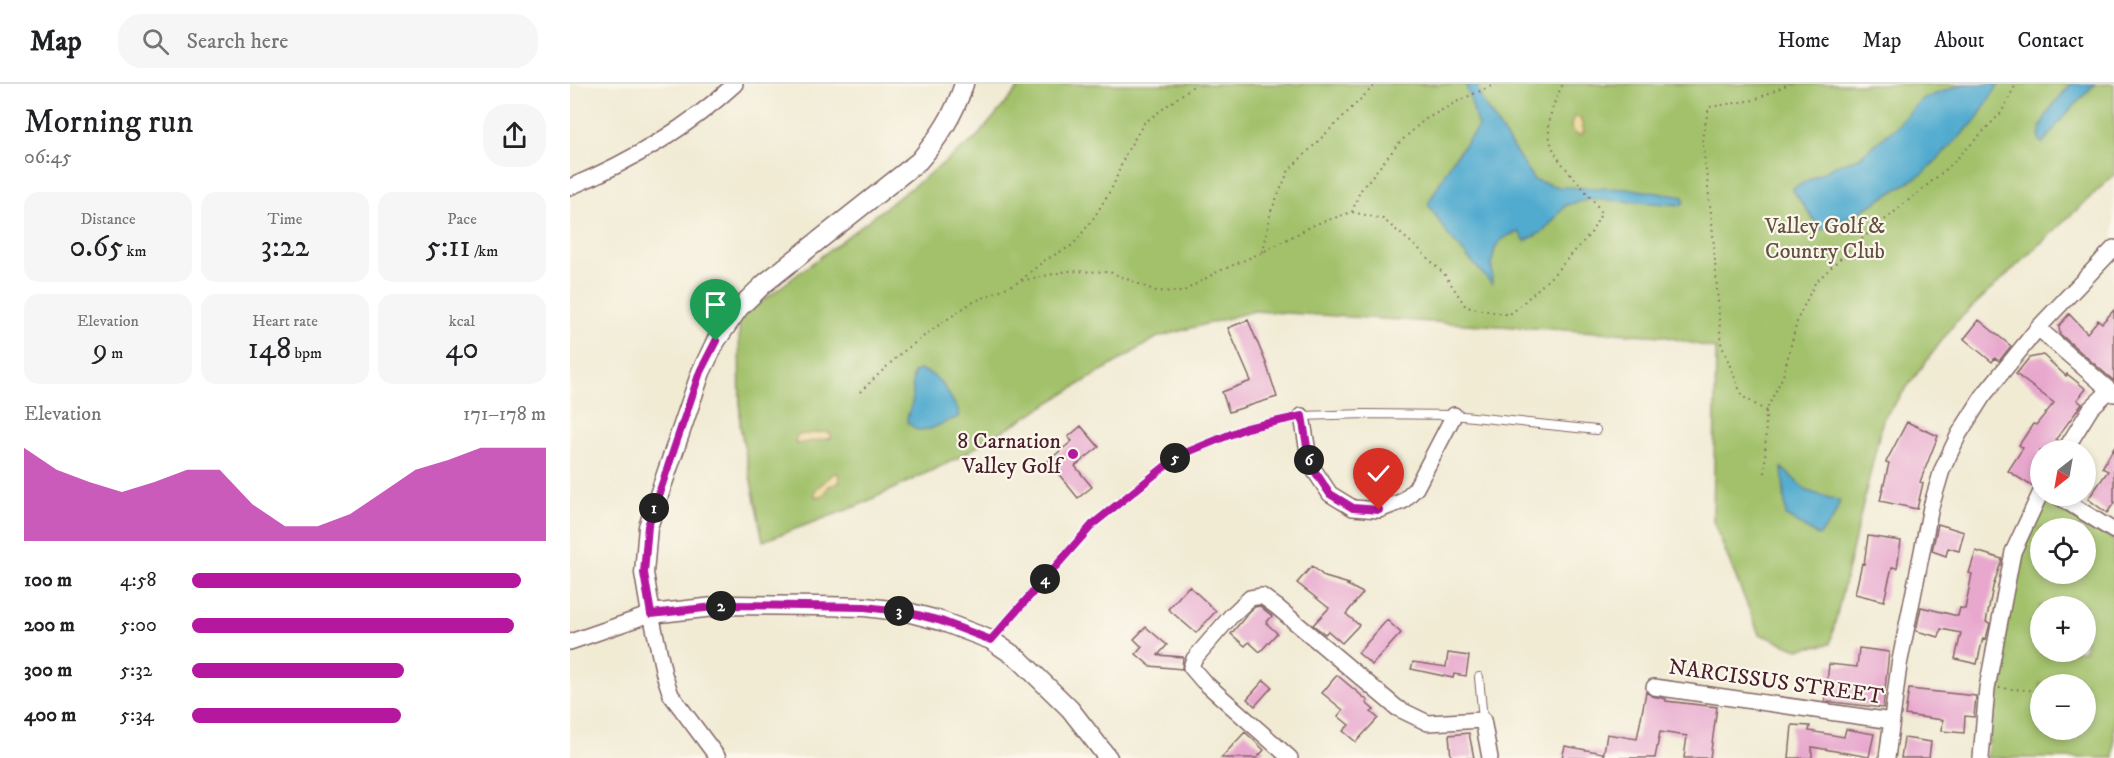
<!DOCTYPE html>
<meta charset="utf-8">
<style>
body{margin:0;font-family:"IM FELL DW Pica",serif;background:#f6f6f6;color:#202124;height:100vh;display:flex;flex-direction:column;font-size:22px;white-space:nowrap}
*{box-sizing:border-box;margin:0}
p{font-size:20px;color:#757577}
.icon{flex:none;width:33px;height:33px;fill:none;stroke:currentColor;stroke-width:2;stroke-linecap:round;stroke-linejoin:round}
.map{position:relative;flex:1;overflow:hidden}
.sheet{display:flex;flex-direction:column;background:#fff;width:570px}
.sheet>*{flex:none}
.needle{width:39px;rotate:211deg}
.tools{position:absolute;left:1460px;top:356px;display:grid;gap:12px}
.tools a{display:grid;place-items:center;width:66px;height:66px;border-radius:50%;background:#fff;box-shadow:0 3px 9px #0003;font-size:30px}
.pin{position:absolute;display:grid;place-items:center;width:51px;height:51px;color:#fff;margin:-62px -26px;border-radius:50% 50% 50% 0;rotate:-45deg;box-shadow:0 0 6px #0007}
.pin .icon{rotate:45deg}
.km{position:absolute;width:30px;height:30px;margin:-15px;border-radius:50%;background:#222;color:#fff;font-size:16px;line-height:30px;text-align:center}
.round{display:grid;place-items:center;flex:none;width:63px;height:63px;border-radius:24px;background:#f6f6f6}
.head{display:flex;align-items:center;justify-content:space-between;height:102px;padding:0 24px}
h1{font-size:33px;font-weight:600;line-height:45px}
.metrics{display:grid;grid-template-columns:repeat(3,1fr);gap:9px;height:102px;padding:6px 24px}
.metrics div{display:grid;align-content:center;border-radius:15px;background:#f6f6f6;text-align:center}
.metrics b{font-size:30px;font-weight:600}
.metrics small{font-size:16px;font-weight:400}
.metrics p{font-size:16px}
.chart{height:168px;padding:12px 24px}
.chart p{display:flex;justify-content:space-between}
.chart svg{width:100%;height:108px;margin-top:6px;fill:#b5179e;opacity:.7}
ul{padding:0 24px;list-style:none;font-size:20px}
li{display:grid;grid-template-columns:96px 72px 1fr;align-items:center;height:45px}
li i{height:15px;border-radius:8px;background:#b5179e}
header{display:flex;align-items:center;gap:36px;box-sizing:border-box;height:84px;padding:0 30px;background:#fff;border-bottom:2px solid #e0e0e0}
header strong{font-size:28px}
nav{display:flex;gap:33px;margin-inline-start:auto;font-size:21px}
.search{width:420px;height:54px;background:#f6f6f6;display:flex;align-items:center;gap:15px;box-sizing:border-box;padding:0 21px;border-radius:24px;color:#757577;font-size:22px}
main{display:flex;flex:1;min-height:0}
.map>svg:first-child{display:block}
.green{fill:#a2c16a;stroke:#76704a;stroke-width:1.5;fill-rule:evenodd}
.sand{fill:#eeda9e;stroke:#9c7c64;stroke-width:1.5}
.water{fill:#51abcf;stroke:#4e657d;stroke-width:1.5}
.building{fill:#e8a8ce}
.lines{fill:none;stroke-linecap:round;stroke-linejoin:round}
.service-casing{stroke:#846666;stroke-width:10}
.minor-casing{stroke:#846666;stroke-width:18}
.tertiary-casing{stroke:#846666;stroke-width:21}
.path{stroke:#846666;stroke-width:2;stroke-dasharray:1.5 4.5;stroke-linecap:butt}
.service{stroke:#fff;stroke-width:8}
.minor{stroke:#fff;stroke-width:15}
.tertiary{stroke:#fff;stroke-width:18}
.route-casing{stroke:#fff;stroke-width:12}
.route{stroke:#b5179e;stroke-width:8}
.poi-dot{fill:#b5179e;stroke:#fbf7ec;stroke-width:2}
.labels{text-anchor:middle;dominant-baseline:central;stroke-width:4.5;stroke-linejoin:round;paint-order:stroke}
.park-label{font-size:22px;fill:#64503e;stroke:#fbf7ec}
.poi-label{font-size:22px;fill:#4a1f2b;stroke:#fbf7ec;text-anchor:end}
.street-label{font-size:22px;fill:#4a1f2b;stroke:#fbf7ec}
</style>
<header>
<strong>Map</strong>
<div class="search"><svg class="icon" aria-label="search" viewBox="0 0 24 24"><circle cx="10" cy="10" r="6"/><path d="M15 15l6 6"/></svg>Search here</div>
<nav><a>Home</a><a>Map</a><a>About</a><a>Contact</a></nav>
</header>
<main>
<section class="sheet">
<div class="head"><div><h1>Morning run</h1><p>06:45</p></div><a class="round"><svg class="icon" aria-label="share" viewBox="0 0 24 24"><path d="M12 15V3M7 8l5-5 5 5M5 13v7h14v-7"/></svg></a></div>
<div class="metrics">
<div><p>Distance</p><b>0.65<small> km</small></b></div>
<div><p>Time</p><b>3:22</b></div>
<div><p>Pace</p><b>5:11<small> /km</small></b></div>
</div>
<div class="metrics">
<div><p>Elevation</p><b>9<small> m</small></b></div>
<div><p>Heart rate</p><b>148<small> bpm</small></b></div>
<div><p>kcal</p><b>40</b></div>
</div>
<div class="chart"><p><span>Elevation</span>171–178 m</p>
<svg viewBox="0 0 160 44" preserveAspectRatio="none"><path d="M0 44V6L10 15L20 20L30 24L40 20L50 15L60 15L70 29L80 38L90 38L100 33L110 24L120 15L130 11L140 6L150 6L160 6V44z"/></svg>
</div>
<ul>
<li><b>100 m</b>4:58<i style="width:93%"></i></li>
<li><b>200 m</b>5:00<i style="width:91%"></i></li>
<li><b>300 m</b>5:32<i style="width:60%"></i></li>
<li><b>400 m</b>5:34<i style="width:59%"></i></li>
</ul>
</section>
<div class="map">
<svg width="1544" height="674" viewBox="0 0 1544 674">
<rect width="100%" height="100%" fill="#fbf7ec"/>
<filter id="ink" filterUnits="userSpaceOnUse"><feTurbulence type="fractalNoise" baseFrequency=".0167" numOctaves="2"/><feDisplacementMap in="SourceGraphic" scale="12" xChannelSelector="R" yChannelSelector="G"/><feConvolveMatrix kernelMatrix="1 2 1 2 8 2 1 2 1" color-interpolation-filters="sRGB"/></filter>
<filter id="wash" filterUnits="userSpaceOnUse"><feTurbulence type="fractalNoise" baseFrequency=".008" numOctaves="4" result="noise"/><feDisplacementMap in="SourceGraphic" scale="24" xChannelSelector="R" yChannelSelector="G"/><feGaussianBlur stdDeviation="1.35" result="paint"/><feColorMatrix in="noise" values="0 0 0 0 0 0 0 0 0 0 0 0 0 0 0 0 0 1.4 0 .05"/><feComposite in="paint" operator="in"/></filter>
<g filter="url(#wash)">
<rect width="100%" height="100%" fill="#f1ebd4"/>
<path class="green" d="M 452,0 L 1544,0 L 1544,91 L 1385,239 L 1313,335 L 1260,560 L 1228,565 L 1189,550 L 1143,437 L 1146,265 L 1093,252 L 684,227 L 588,253 L 388,374 L 287,422 L 193,457 L 170,342 L 169,235 L 405,55 Z
M 1475,414 L 1544,456 L 1544,674 L 1417,674 L 1423,609 L 1451,470 ZM 1470,444 L 1515,444 L 1515,489 L 1470,489 ZM 1470,522 L 1515,522 L 1515,567 L 1470,567 ZM 1470,600 L 1515,600 L 1515,645 L 1470,645 Z"/>
<path class="sand" d="M 1004,33 L 1008,33 L 1011,36 L 1014,48 L 1011,51 C 1000,49 999,42 1004,33 Z
M 253,348 L 260,349 L 262,354 L 227,360 L 225,357 L 228,351 Z
M 264,389 L 268,389 L 270,397 L 267,400 L 259,402 L 254,411 L 245,413 L 245,406 Z"/>
<path class="water" d="M 896,0 L 906,0 L 912,17 L 964,96 L 989,103 L 1062,105 L 1107,112 L 1113,113 L 1114,117 L 1112,121 L 1021,115 L 996,121 L 974,147 L 955,157 L 949,148 C 919,155 922,174 922,200 L 878,151 L 858,120 L 882,77 L 908,43 Z
M 1394,0 L 1429,0 L 1406,36 L 1354,89 L 1288,129 L 1251,146 L 1222,105 L 1269,80 L 1287,75 L 1324,45 L 1352,15 Z
M 1501,0 L 1525,0 L 1495,31 L 1475,56 L 1473,59 L 1470,58 C 1465,38 1489,14 1501,0 Z
M 350,286 C 372,291 378,310 389,328 L 388,333 L 360,345 L 347,346 L 337,338 C 337,330 340,326 342,319 C 345,308 340,299 344,288 Z
M 1212,384 L 1237,407 L 1270,417 L 1263,435 L 1249,452 L 1216,432 Z"/>
<g id="blocks">
<path class="building" d="M 1544,226 L 1544,297 L 1490,250 L 1489,242 L 1499,230 L 1517,249 L 1528,236 L 1532,239 Z
M 678,236 L 696,279 L 707,313 L 659,328 L 652,308 L 681,297 L 658,244 Z
M 1409,236 L 1441,262 L 1429,277 L 1425,274 L 1422,278 L 1394,255 Z
M 1473,271 L 1496,292 L 1497,290 L 1516,305 L 1507,316 L 1512,320 L 1486,355 L 1489,357 L 1482,366 L 1470,366 L 1470,394 L 1463,403 L 1438,387 L 1453,364 L 1449,361 L 1463,340 L 1466,341 L 1484,319 L 1446,290 L 1459,274 Z
M 1337,338 L 1368,352 L 1350,398 L 1353,399 L 1347,425 L 1310,417 L 1319,379 L 1316,378 Z
M 511,342 L 529,363 L 505,382 L 522,403 L 508,414 L 478,377 L 502,357 L 498,353 Z
M 1544,364 L 1544,419 L 1537,429 L 1518,415 L 1538,387 L 1532,384 Z
M 1368,440 L 1394,448 L 1389,467 L 1378,464 L 1376,472 L 1362,467 Z
M 1298,452 L 1331,457 L 1327,484 L 1322,483 L 1314,517 L 1285,510 L 1292,479 L 1294,480 Z
M 1406,467 L 1432,475 L 1423,503 L 1416,538 L 1420,539 L 1416,555 L 1413,554 L 1407,580 L 1385,575 L 1391,549 L 1371,545 L 1369,553 L 1346,547 L 1351,523 L 1388,532 L 1390,524 L 1395,525 L 1402,490 L 1399,489 Z
M 742,482 L 755,493 L 779,500 L 777,501 L 793,509 L 776,530 L 789,541 L 772,559 L 758,547 L 755,550 L 743,541 L 759,524 L 727,499 Z
M 619,502 L 646,527 L 626,549 L 598,525 Z
M 690,522 L 702,532 L 696,539 L 707,549 L 690,568 L 679,558 L 675,562 L 661,550 L 680,527 L 685,523 Z
M 817,536 L 831,549 L 802,581 L 788,569 Z
M 576,543 L 597,561 L 588,571 L 613,573 L 612,585 L 580,582 L 566,570 L 572,563 L 564,555 Z
M 1289,564 L 1319,568 L 1313,624 L 1255,617 L 1259,580 L 1287,583 Z
M 878,569 L 899,572 L 896,592 L 884,590 L 883,594 L 841,585 L 843,578 L 876,583 Z
M 767,591 L 798,617 L 796,619 L 804,626 L 801,628 L 808,634 L 786,658 L 773,647 L 779,641 L 768,632 L 773,626 L 752,609 Z
M 694,596 L 702,603 L 685,622 L 677,615 Z
M 1339,605 L 1406,612 L 1404,633 L 1395,632 L 1394,649 L 1372,647 L 1373,636 L 1335,631 Z
M 1076,608 L 1082,612 L 1096,615 L 1096,617 L 1147,623 L 1140,674 L 1114,674 L 1117,652 L 1090,648 L 1085,674 L 1033,674 L 1037,650 L 1067,655 Z
M 1222,641 L 1240,642 L 1239,647 L 1274,653 L 1276,645 L 1304,650 L 1299,673 L 1242,663 L 1242,674 L 1219,674 Z
M 675,648 L 694,666 L 687,674 L 651,674 Z
M 899,649 L 904,674 L 881,674 L 879,651 Z
M 1334,654 L 1361,658 L 1359,674 L 1331,674 Z
M 995,662 L 1033,669 L 1033,674 L 992,674 Z"/>
</g>
</g>
<g filter="url(#ink)">
<use href="#blocks" fill-opacity="0" stroke="#846666" stroke-width="1.5"/>
<g class="lines">
<g class="service-casing">
<path id="service" d="M 421,556 L 523,440 L 608,372 L 676,344 L 732,332 L 795,330 L 884,331 L 1026,346
M 909,593 L 913,636"/>
</g>
<g class="minor-casing">
<path id="minor" d="M 0,103 C 60,78 117,44 165,0
M 1468,244 L 1544,310
M 732,332 L 740,380 L 760,410 L 783,424 L 809,426 L 833,417 L 846,404 L 884,331
M 1495,366 L 1521,324 L 1539,307
M 1486,411 L 1544,447
M 0,558 L 81,530 L 94,590 L 101,611 L 148,674
M 1084,603 L 1322,637
M 720,674 L 633,597 L 621,583 L 624,575 L 661,532 L 680,514 L 692,512 L 707,523 L 827,624 L 858,639 L 913,636 L 920,674
M 1317,674 L 1329,581 L 1361,423 L 1372,386 L 1389,350 L 1413,312 L 1468,244 L 1544,164
M 1411,674 L 1417,604 L 1443,468 L 1470,410"/>
</g>
<g class="tertiary-casing">
<path id="tertiary" d="M 394,0 C 384,31 370,52 349,77 L 195,199 L 169,224 L 146,257 L 131,288 L 78,443 L 74,489 L 81,530 L 162,521 L 248,522 L 295,523 L 337,528 L 371,537 L 421,556 L 449,575 L 500,625 L 538,674"/>
</g>
<path class="path" d="M 782,128 L 790,107 L 829,59 L 854,36 L 890,16 L 926,0
M 693,168 L 701,127 L 719,86 L 806,0
M 451,196 L 475,176 L 503,161 L 525,132 L 543,102 L 556,69 L 574,39 L 626,0
M 290,308 L 330,270 L 369,241 L 401,219 L 451,197 L 497,187 L 540,188 L 586,207 L 612,208 L 645,189 L 693,168 L 746,140 L 782,128 L 813,135 L 850,166 L 875,191 L 896,223 L 934,230 L 942,229 L 983,191 L 1021,149 L 1031,130 C 1028,121 1021,114 1015,107 C 1008,97 998,88 991,78 C 971,52 979,27 993,0
M 1196,327 L 1172,312 L 1151,259 L 1142,137 L 1132,54 L 1139,23 L 1184,16 L 1219,0
M 1195,389 L 1196,327 L 1213,292 L 1228,234 L 1245,199 L 1283,162 L 1379,83 L 1431,29 L 1446,0
M 1429,604 L 1470,607"/>
<use href="#service" class="service"/>
<use href="#minor" class="minor"/>
<use href="#tertiary" class="tertiary"/>
</g>
</g>
<g class="lines" filter="url(#ink)">
<g class="route-casing">
<path id="route" d="M 146,257 L 130,288 L 78,442 L 74,489 L 81,530 L 162,521 L 295,523 L 337,528 L 371,537 L 421,556 L 523,440 L 608,372 L 676,344 L 732,332 L 740,380 L 760,410 L 783,424 L 809,426"/>
</g>
<use href="#route" class="route"/>
</g>
<circle class="poi-dot" cx="503" cy="370" r="6"/>
<g class="labels">
<g class="park-label">
<text x="1255" y="142">Valley Golf &amp;<tspan x="1255" dy="25">Country Club</tspan></text>
</g>
<g class="poi-label">
<text x="491" y="357">8 Carnation<tspan x="491" dy="25">Valley Golf</tspan></text>
</g>
<g class="street-label">
<text transform="translate(1206 598) rotate(8)">NARCISSUS STREET</text>
</g>
</g>
</svg>
<div class="tools">
<a><svg class="needle" viewBox="-14 -14 28 28"><path d="M0-13l5 13h-10z" fill="#e53935"/><path d="M0 13l5-13h-10z" fill="#757577"/></svg></a>
<a><svg class="icon" aria-label="locate" viewBox="0 0 24 24"><circle cx="12" cy="12" r="6"/><path d="M12 2v4M12 18v4M2 12h4M18 12h4"/></svg></a>
<a>+</a>
<a>−</a>
</div>
<div class="pin" style="left:146px;top:257px;background:#1e9e55"><svg class="icon" aria-label="arrive" viewBox="0 0 24 24"><path d="M6 21V4h12l-3 4 3 4H6"/></svg></div>
<div class="pin" style="left:809px;top:426px;background:#d93025"><svg class="icon" aria-label="check" viewBox="0 0 24 24"><path d="M5 12l5 5 9-10"/></svg></div>
<b class="km" style="left:84px;top:424px">1</b>
<b class="km" style="left:151px;top:522px">2</b>
<b class="km" style="left:329px;top:527px">3</b>
<b class="km" style="left:475px;top:495px">4</b>
<b class="km" style="left:605px;top:374px">5</b>
<b class="km" style="left:739px;top:376px">6</b>
</div>
</main>
